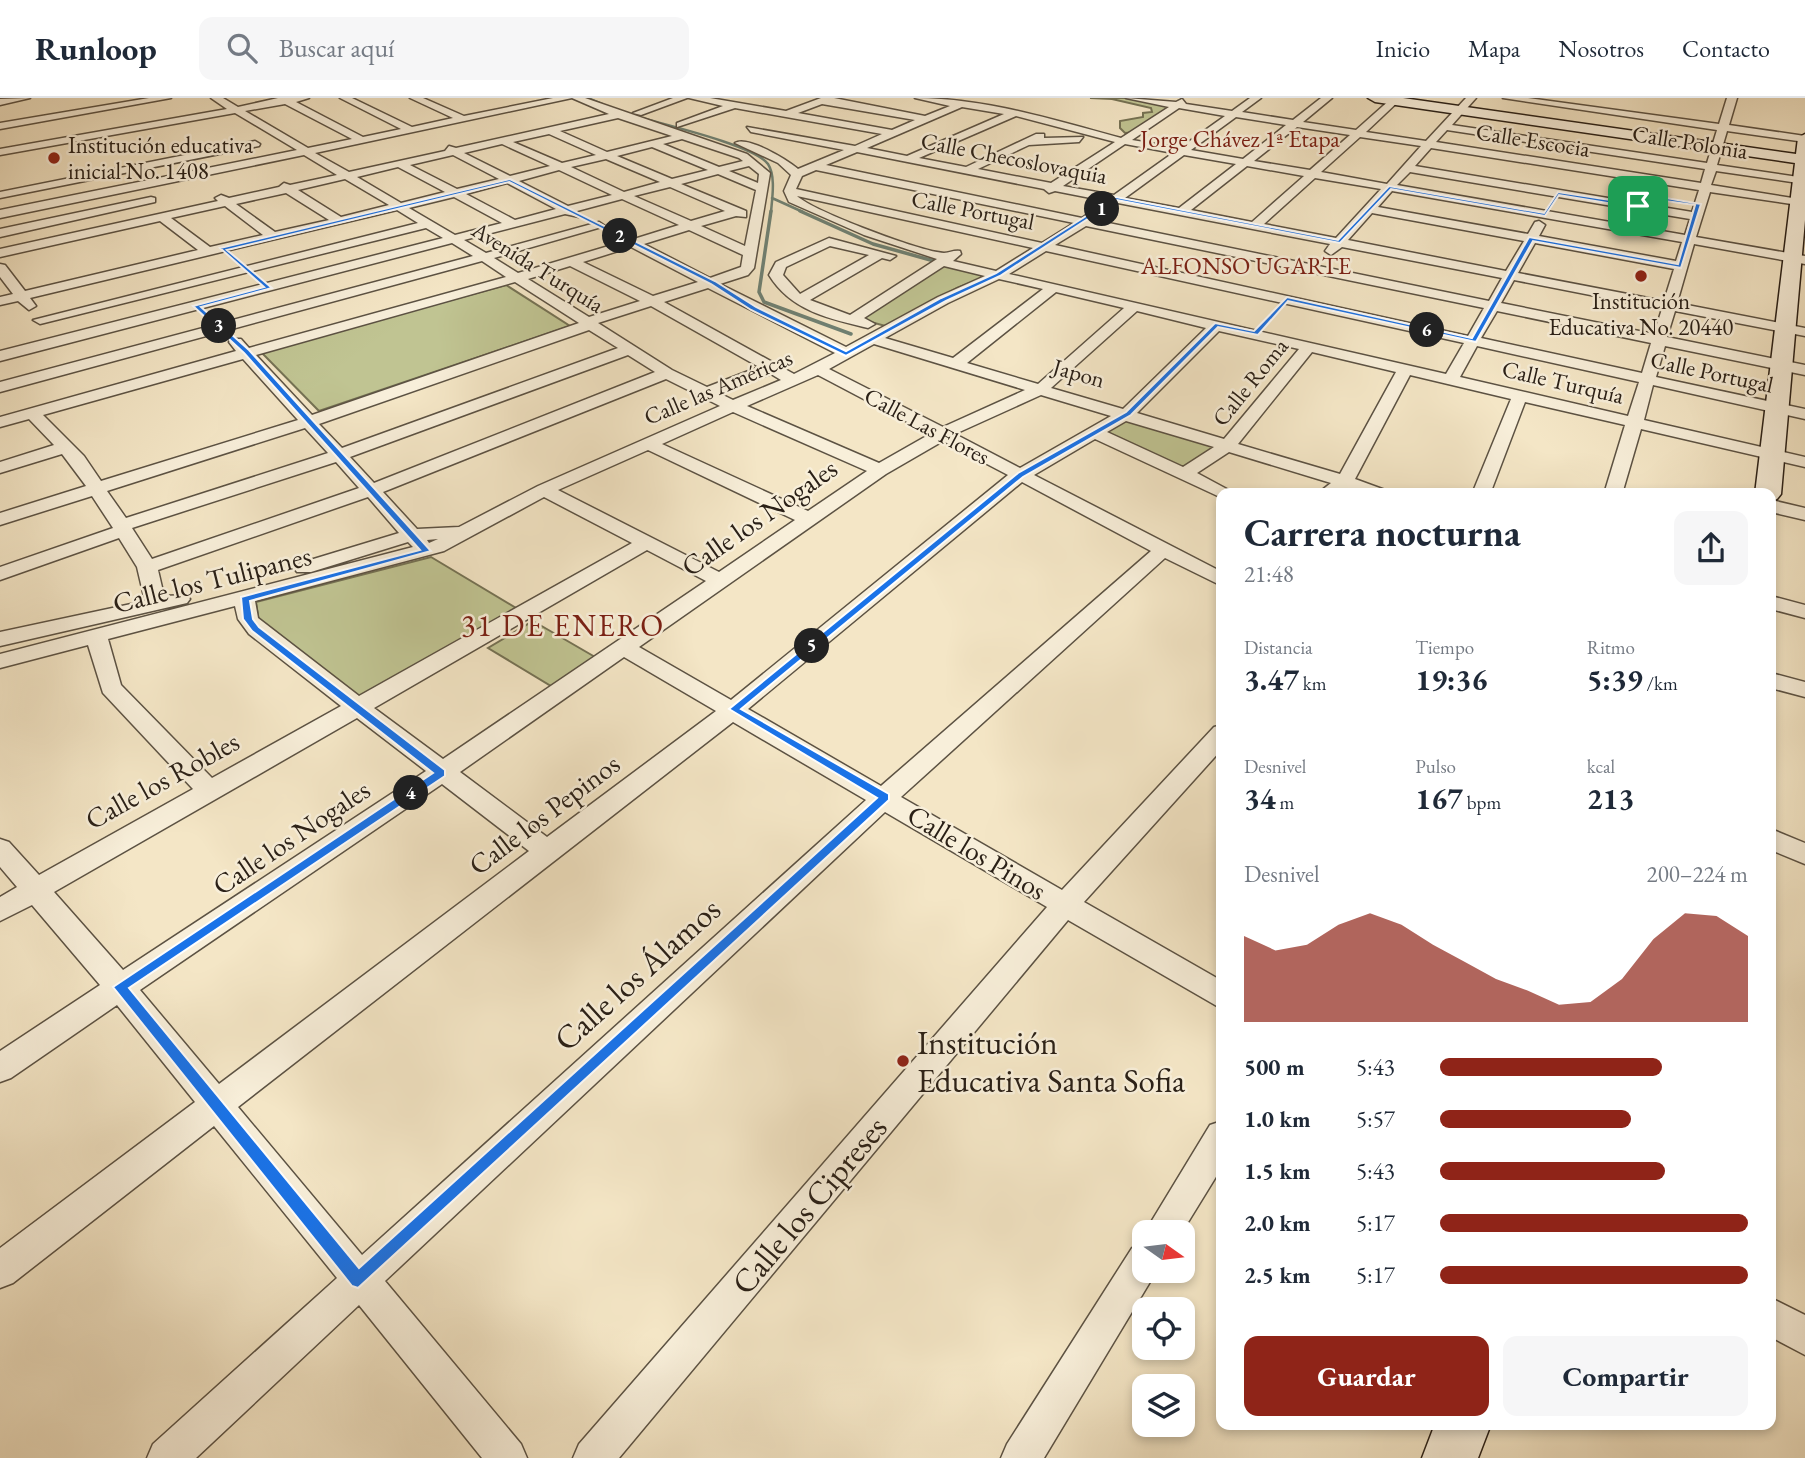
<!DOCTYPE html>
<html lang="es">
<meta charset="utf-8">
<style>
body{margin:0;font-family:"EB Garamond",serif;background:#f6f6f7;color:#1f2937;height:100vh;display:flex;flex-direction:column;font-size:26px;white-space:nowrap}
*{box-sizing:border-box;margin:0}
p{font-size:23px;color:#747a83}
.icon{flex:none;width:38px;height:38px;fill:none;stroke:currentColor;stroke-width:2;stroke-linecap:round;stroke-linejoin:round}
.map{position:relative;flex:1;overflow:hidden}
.side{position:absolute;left:1216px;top:390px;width:560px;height:942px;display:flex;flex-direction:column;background:#fff;border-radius:14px;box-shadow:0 4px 10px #0003}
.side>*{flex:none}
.needle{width:46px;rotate:104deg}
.controls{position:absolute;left:1132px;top:1122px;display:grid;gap:14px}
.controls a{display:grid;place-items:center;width:63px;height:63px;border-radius:14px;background:#fff;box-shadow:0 4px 10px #0003;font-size:35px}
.pin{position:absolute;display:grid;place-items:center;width:60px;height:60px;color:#fff;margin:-30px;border-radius:14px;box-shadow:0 4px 10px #0006}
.km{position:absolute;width:35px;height:35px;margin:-18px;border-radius:50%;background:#222;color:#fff;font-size:19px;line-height:35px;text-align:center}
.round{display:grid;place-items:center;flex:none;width:74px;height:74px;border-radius:14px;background:#f6f6f7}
.headline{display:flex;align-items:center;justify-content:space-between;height:119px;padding:0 28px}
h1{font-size:38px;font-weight:700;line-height:52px}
.metrics{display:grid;grid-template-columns:repeat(3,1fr);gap:10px;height:119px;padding:7px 28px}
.metrics div{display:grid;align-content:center}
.metrics b{font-size:30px;font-weight:700}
.metrics small{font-size:19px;font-weight:400}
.metrics p{font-size:19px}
.chart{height:196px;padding:14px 28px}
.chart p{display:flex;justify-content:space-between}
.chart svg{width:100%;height:126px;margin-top:7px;fill:#8f2418;opacity:.7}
.cta{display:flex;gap:14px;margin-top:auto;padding:14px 28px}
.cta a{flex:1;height:80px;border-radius:14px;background:#8f2418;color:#fff;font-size:28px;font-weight:700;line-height:80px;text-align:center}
.cta a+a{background:#f6f6f7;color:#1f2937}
ul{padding:0 28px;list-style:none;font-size:23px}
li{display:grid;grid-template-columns:112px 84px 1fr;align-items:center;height:52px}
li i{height:18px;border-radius:9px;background:#8f2418}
header{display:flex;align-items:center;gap:42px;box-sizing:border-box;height:98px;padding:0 35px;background:#fff;border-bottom:2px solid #e0e1e3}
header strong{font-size:33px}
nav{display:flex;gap:38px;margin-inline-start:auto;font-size:24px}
.search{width:490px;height:63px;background:#f6f6f7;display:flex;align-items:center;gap:18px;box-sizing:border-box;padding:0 24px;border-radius:14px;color:#747a83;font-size:26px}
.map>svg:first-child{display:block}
.green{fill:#c0c492;stroke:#757254;stroke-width:2}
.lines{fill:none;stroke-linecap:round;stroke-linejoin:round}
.stream-far1{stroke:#6f8072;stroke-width:2.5}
.stream{stroke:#6f8072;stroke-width:3.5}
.street-casing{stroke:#5c5243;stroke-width:3}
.secondary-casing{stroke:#2a2017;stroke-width:3}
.street{fill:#f8efda;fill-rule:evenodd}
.secondary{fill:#f8efda;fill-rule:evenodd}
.route{fill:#1a73e8;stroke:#fff;stroke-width:2;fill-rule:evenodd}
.poi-dot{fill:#8f2418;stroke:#f8efda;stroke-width:2.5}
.labels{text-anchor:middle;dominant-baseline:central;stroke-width:5;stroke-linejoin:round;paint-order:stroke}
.far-street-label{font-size:23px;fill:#2a2017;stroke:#f8efda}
.far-poi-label{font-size:23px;fill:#2a2017;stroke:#f8efda;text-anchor:start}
.far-neighbourhood-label{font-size:24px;fill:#7a1f14;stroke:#f8efda}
.street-label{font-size:28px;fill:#2a2017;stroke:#f8efda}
.neighbourhood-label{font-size:30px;letter-spacing:2px;fill:#7a1f14;stroke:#f8efda}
.near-street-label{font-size:33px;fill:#2a2017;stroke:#f8efda}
.near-poi-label{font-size:33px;fill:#2a2017;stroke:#f8efda;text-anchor:start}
</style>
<header>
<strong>Runloop</strong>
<div class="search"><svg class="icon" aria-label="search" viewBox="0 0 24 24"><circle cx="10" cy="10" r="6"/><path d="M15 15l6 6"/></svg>Buscar aquí</div>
<nav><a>Inicio</a><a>Mapa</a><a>Nosotros</a><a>Contacto</a></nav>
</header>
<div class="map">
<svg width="1805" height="1360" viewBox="0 0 1805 1360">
<rect width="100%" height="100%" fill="#f4e6c6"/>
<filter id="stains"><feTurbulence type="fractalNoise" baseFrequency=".00286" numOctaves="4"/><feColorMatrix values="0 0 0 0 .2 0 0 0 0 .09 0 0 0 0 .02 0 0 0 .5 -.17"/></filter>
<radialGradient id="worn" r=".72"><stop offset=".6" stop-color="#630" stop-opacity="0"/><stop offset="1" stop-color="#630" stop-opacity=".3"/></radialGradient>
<path class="green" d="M 1090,0 L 1129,0 L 1178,7 L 1138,34 L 1125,35 L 1120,30 L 1120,23 L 1143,19 L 1143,15 L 1152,14 L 1151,10 L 1112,1 Z
M 944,166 L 990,177 L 957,190 L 889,229 L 860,221 Z
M 506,187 L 570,228 L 319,313 L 261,254 Z
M 1130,317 L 1221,348 L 1185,372 L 1099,335 Z
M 431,459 L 516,510 L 360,600 L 259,524 L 256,504 Z
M 533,523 L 595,559 L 551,588 L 488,550 Z"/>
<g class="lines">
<path class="stream-far1" d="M 588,0 L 602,6
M 642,20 C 666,27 756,48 768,66 C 776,78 772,101 771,114
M 772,100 L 803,114"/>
<path class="stream" d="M 771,113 L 759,194 L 764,204 L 851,236
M 800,113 L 873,146 L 934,163"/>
<g class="street-casing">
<path id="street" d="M 30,0 L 0,7 L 0,1 Z
M 149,0 L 171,0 L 0,31 L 0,25 Z
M 211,0 L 223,0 L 238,9 L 278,0 L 309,0 L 296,4 L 363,39 L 401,31 L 340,0 L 352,0 L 412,29 L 453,20 L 410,0 L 423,0 L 464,18 L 553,0 L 572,0 L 315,55 L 349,74 L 445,53 L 449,48 L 456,50 L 609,16 L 572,0 L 585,0 L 747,56 L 770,75 L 754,170 L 748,177 L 720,186 L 846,249 L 938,199 L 985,178 L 944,168 L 864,220 L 875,226 L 868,230 C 830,221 791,213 769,177 L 776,164 L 829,140 L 896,158 L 890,162 L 882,160 L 810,202 L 850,217 L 937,161 L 864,137 L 789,104 L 784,93 L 791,77 L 778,65 L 735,45 C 747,37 787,62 798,71 L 844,52 L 751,34 L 747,29 L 855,48 L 882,36 L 735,10 L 677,29 L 677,25 L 723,8 L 689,0 L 710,0 L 786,13 L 821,0 L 834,0 L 925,18 L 950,8 L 915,0 C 985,0 1054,22 1121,40 L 1169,9 L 1126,0 L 1176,4 L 1182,1 L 1186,6 L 1232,13 L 1250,0 L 1261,0 L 1242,14 L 1293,22 L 1321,0 L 1332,0 L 1303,24 L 1356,32 L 1392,0 L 1402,0 L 1366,34 L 1426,43 L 1466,0 L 1476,0 L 1452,27 L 1707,65 L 1717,32 L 1503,0 L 1528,0 L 1719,26 L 1727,0 L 1737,0 L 1729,27 L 1805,38 L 1805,44 L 1727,33 L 1717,67 L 1805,80 L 1805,86 L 1716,73 L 1711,87 L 1805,102 L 1805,108 L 1710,94 L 1696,139 L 1805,158 L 1805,166 L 1694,146 L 1677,205 L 1805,230 L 1805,238 L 1675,213 L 1667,239 L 1805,267 L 1805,277 L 1665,248 L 1656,279 L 1805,311 L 1805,321 L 1653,287 L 1644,322 L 1805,359 L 1805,369 L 1641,331 L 1622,396 L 1604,396 L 1625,327 L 1525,304 L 1490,396 L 1472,396 L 1511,301 L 1410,277 L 1355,381 L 1396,396 L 1366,396 L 1347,390 L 1339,396 L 1317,396 L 1331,385 L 1229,354 L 1197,375 L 1236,396 L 1222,396 L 1222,400 L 1095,341 L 1034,377 L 1222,474 L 1222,488 L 1165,460 L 901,699 L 1062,792 L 1214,629 L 1222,627 L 1222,651 L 1084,804 L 1222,883 L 1222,911 L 1068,822 L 619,1360 L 573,1360 L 579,1346 L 1047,809 L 885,714 L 385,1183 L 521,1346 L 527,1360 L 482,1360 L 359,1207 L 196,1360 L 147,1360 L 153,1346 L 337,1180 L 214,1028 L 13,1185 L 0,1190 L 0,1150 L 195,1004 L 117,907 L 11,980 L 0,984 L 0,953 L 100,887 L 32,807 L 0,823 L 0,799 L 17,789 L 0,769 L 0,741 L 9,744 L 39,777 L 193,691 L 103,595 L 88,547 L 0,570 L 0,556 L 413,449 L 408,444 L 311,474 L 297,474 L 294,470 L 297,466 L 399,435 L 368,399 L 158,472 L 164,498 L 187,497 L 190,501 L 187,505 L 0,548 L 0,534 L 145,503 L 137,469 L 119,440 L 0,482 L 0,469 L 113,430 L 92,398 L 0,427 L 0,415 L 86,388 L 62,356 L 0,375 L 0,364 L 54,347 L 29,321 L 0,329 L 0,319 L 236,253 L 229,244 L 231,241 L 241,241 L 249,250 L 506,179 L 482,163 L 0,294 L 0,284 L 473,158 L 452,145 L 0,263 L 0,253 L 443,140 L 426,130 L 40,226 L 33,222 L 418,125 L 397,112 L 30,200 L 36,208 L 29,212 L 18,203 L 0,207 L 0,199 L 13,196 L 0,179 L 0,166 L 5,167 L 25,193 L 198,152 L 160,123 L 0,159 L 0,151 L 218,103 L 215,100 L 221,97 L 229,100 L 279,89 L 284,85 L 290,87 L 337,77 L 304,57 L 0,120 L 0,112 L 297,52 L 235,15 L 0,57 L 0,51 L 227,11 ZM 285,6 L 352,41 L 308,50 L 245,13 ZM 822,6 L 915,22 L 892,32 L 798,15 ZM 962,9 L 1004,16 L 907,58 L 867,50 ZM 1179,10 L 1225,18 L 1180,50 L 1132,42 ZM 1016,18 L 1115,44 L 1051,85 L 978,71 L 1029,47 L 1079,44 L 1083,39 L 1044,40 L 1044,36 L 1036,36 L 966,69 L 919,60 ZM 1236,19 L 1286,27 L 1243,61 L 1191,52 ZM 618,20 L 672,38 L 607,54 L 560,33 ZM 1297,29 L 1350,37 L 1310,72 L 1254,63 ZM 1447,32 L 1705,71 L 1701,85 L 1436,44 ZM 549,36 L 596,57 L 562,65 L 513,44 ZM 1360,39 L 1421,48 L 1387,86 L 1321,74 ZM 682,41 L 739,60 L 743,63 L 719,69 L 663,46 ZM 502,46 L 550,68 L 510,78 L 464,55 ZM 1125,46 L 1173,55 L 1114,97 L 1063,88 ZM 652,49 L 708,72 L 672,81 L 617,58 ZM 1431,50 L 1699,92 L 1692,114 L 1415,68 ZM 857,54 L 1044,91 L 1049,95 L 1055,93 L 1106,103 L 1082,120 L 826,67 ZM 453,57 L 499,81 L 457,91 L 410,67 ZM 1184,57 L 1236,66 L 1179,110 L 1125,100 ZM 606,61 L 660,84 L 624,94 L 571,69 ZM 749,68 L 759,76 L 758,85 L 729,73 ZM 1247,68 L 1304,78 L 1252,124 L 1191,112 ZM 398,69 L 445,94 L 401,105 L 357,79 ZM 559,72 L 612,97 L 568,108 L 519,83 ZM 816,72 L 1074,125 L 1042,145 L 796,91 L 802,78 ZM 1410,74 L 1690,121 L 1685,137 L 1397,87 ZM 718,76 L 756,92 L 745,148 L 701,128 L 736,118 L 746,119 L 746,113 L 681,86 ZM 1315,80 L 1381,91 L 1336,140 L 1264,126 ZM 345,81 L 389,107 L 341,119 L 298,92 ZM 507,85 L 556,111 L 515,122 L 466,96 ZM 670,89 L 725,113 L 691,123 L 634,98 ZM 1392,93 L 1682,144 L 1676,163 L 1539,138 L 1545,127 L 1539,123 L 1535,124 L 1528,136 L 1378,109 ZM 286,95 L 329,122 L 275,134 L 236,106 ZM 797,98 L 1033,150 L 996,173 L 953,163 L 961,156 L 960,153 C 953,152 950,155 944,155 C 921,154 813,113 797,98 ZM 454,99 L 502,125 L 455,137 L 409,110 ZM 622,101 L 679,127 L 634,141 L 623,139 L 622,144 L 518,175 L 494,160 L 605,128 L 599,124 L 486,155 L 464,142 L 565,116 L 579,119 L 577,113 ZM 1118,105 L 1330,146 L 1325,153 L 1331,157 L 1342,149 L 1502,180 L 1489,203 L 1094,122 ZM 225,108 L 263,137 L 210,149 L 171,120 ZM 1372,115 L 1524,143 L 1506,173 L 1348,142 ZM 1086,128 L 1484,210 L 1468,238 L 1055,147 ZM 689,132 L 743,157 L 741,169 L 710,180 L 644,146 ZM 1535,145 L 1674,171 L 1664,203 L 1518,175 ZM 830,148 L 869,157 L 800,196 L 783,177 L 786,169 ZM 631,149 L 698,184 L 653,198 L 583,164 ZM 1046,153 L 1464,245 L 1446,276 L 1009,176 ZM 570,168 L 640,203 L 589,219 L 528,181 ZM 999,181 L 1043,191 L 953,260 L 885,240 L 948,205 ZM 1514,182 L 1662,211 L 1654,236 L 1501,205 ZM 515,184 L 579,225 L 312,317 L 256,257 ZM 708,190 L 835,255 L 794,276 L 664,204 ZM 1056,194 L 1124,210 L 1038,286 L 967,265 ZM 651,208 L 759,269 L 707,289 L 672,272 L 598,225 ZM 1137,213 L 1206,230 L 1123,311 L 1051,290 ZM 1497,213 L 1651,245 L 1642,275 L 1481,240 ZM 589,232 L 618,250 L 342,350 L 319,326 ZM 1219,233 L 1299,251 L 1224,341 L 1137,315 ZM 874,246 L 1025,292 L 943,329 L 829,271 ZM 1477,248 L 1639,284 L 1628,318 L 1460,279 ZM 1312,254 L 1396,274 L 1340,376 L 1238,346 ZM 628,257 L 655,274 L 374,385 L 350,359 ZM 243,261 L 298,322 L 101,383 L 84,358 L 43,317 ZM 771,276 L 781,282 L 733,302 L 719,295 ZM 818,277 L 930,336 L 879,365 L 747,308 ZM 666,281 L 720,308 L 538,388 L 459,429 L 417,431 L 383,394 ZM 1041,297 L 1111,318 L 1020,370 L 955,336 ZM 733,314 L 867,373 L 808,413 L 662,346 ZM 1126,323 L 1214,349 L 1183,369 L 1107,334 ZM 305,330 L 328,355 L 126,420 L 107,393 ZM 943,343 L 1008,377 L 731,602 L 639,549 L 886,376 ZM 648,352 L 795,422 L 719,474 L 558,392 ZM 336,364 L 359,390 L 152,461 L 132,430 ZM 1022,384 L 1151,453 L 881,688 L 748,611 ZM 544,399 L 632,445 L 359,598 L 258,520 L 255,503 L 444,453 ZM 438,441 L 429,445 L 427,442 ZM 647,452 L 706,483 L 443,661 L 374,610 ZM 235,508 L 238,521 L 249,536 L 341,608 L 212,680 L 121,587 L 108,541 ZM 624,559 L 716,613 L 547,739 L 460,674 ZM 357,620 L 426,673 L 123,872 L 54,794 ZM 733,624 L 866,702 L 362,1157 L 238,1009 ZM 442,686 L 529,753 L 219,986 L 140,892 Z
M 673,0 L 687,0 L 641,17 L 633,15 Z
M 255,43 L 260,46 L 259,48 L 0,100 L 0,94 Z
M 151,99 L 155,100 L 155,104 L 0,139 L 0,131 Z
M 1771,402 L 1805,410 L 1805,422 L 1771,414 Z
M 1771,498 L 1805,507 L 1805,520 L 1771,511 Z
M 1771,575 L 1805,584 L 1805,599 L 1771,590 Z
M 1771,731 L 1805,745 L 1805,766 L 1771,752 Z
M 1222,1023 L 1222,1069 L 1182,1134 L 1145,1134 L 1210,1027 Z
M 1144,1144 L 1144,1172 L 1156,1174 L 1044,1360 L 1001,1360 L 1007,1346 L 1132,1150 Z
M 1771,1200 L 1805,1217 L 1805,1257 L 1771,1239 Z"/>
</g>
<g class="secondary-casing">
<path id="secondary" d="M 1368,0 L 1403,0 L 1796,56 L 1798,40 L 1805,36 L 1805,122 L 1781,396 L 1777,401 L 1771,403 L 1771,396 L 1755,396 L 1795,65 L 1375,4 Z
M 1435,1326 L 1491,1326 L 1478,1360 L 1422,1360 Z"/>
</g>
<use href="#street" class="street"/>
<use href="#secondary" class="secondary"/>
</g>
<path class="route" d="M 510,81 L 715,183 L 756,209 L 846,253 L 941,200 L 996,175 L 1116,99 L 1338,142 L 1389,88 L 1544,115 L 1558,94 L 1636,106 L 1643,96 L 1701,106 L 1681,170 L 1533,143 L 1476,244 L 1288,203 L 1258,237 L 1218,229 L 1131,317 L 1023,379 L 741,611 L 889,696 L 889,702 L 358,1190 L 352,1188 L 113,889 L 433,675 L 252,533 L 243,521 L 241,499 L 420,452 L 244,255 L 193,208 L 264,189 L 220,150 ZM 509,84 L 711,186 L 751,212 L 846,258 L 946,203 L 1000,178 L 1117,102 L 1340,145 L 1391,91 L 1545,118 L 1559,97 L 1638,110 L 1644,100 L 1695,107 L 1678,166 L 1529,139 L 1472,240 L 1287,199 L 1254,233 L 1215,225 L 1126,314 L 1018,375 L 729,611 L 877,700 L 359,1170 L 129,890 L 445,678 L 445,672 L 259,529 L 253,521 L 250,503 L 431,453 L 249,252 L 201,209 L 272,190 L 227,152 Z"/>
<g class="poi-dot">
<circle cx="54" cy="60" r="7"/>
<circle cx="1641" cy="178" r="7"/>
<circle cx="903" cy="963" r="7"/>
</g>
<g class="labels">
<g class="far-street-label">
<text transform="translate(1533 42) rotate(9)">Calle Escocia</text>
<text transform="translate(1690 44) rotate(9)">Calle Polonia</text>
<text transform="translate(1014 60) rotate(11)">Calle Checoslovaquia</text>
<text transform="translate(973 112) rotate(11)">Calle Portugal</text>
<text transform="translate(538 169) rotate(32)">Avenida Turquía</text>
<text transform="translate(1712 274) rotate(12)">Calle Portugal</text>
<text transform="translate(1079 275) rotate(16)">Japon</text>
<text transform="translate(1250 284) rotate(-51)">Calle Roma</text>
<text transform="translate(1563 284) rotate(13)">Calle Turquía</text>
<text transform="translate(718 289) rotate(-23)">Calle las Américas</text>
<text transform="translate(927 328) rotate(28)">Calle Las Flores</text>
</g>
<g class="far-poi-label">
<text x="68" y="47">Institución educativa<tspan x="68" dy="26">inicial No. 1408</tspan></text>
<text x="1641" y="203" text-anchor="middle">Institución<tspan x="1641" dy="26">Educativa No. 20440</tspan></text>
</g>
<g class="far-neighbourhood-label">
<text x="1240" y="40">Jorge Chávez 1ª Etapa</text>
<text x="1246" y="167">ALFONSO UGARTE</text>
</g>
<g class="street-label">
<text transform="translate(759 419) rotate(-35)">Calle los Nogales</text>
<text transform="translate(212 481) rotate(-14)">Calle los Tulipanes</text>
<text transform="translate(162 682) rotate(-29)">Calle los Robles</text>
<text transform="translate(544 716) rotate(-37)">Calle los Pepinos</text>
<text transform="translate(291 739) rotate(-34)">Calle los Nogales</text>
<text transform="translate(977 754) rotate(31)">Calle los Pinos</text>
</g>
<g class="neighbourhood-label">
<text x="563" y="527">31 DE ENERO</text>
</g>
<g class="near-street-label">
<text transform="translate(637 876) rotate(-42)">Calle los Álamos</text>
<text transform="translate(809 1107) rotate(-50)">Calle los Cipreses</text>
</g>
<g class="near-poi-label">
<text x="917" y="944">Institución<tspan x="917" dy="38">Educativa Santa Sofia</tspan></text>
</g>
</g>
<rect width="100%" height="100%" filter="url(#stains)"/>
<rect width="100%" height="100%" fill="url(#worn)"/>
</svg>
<div class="controls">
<a><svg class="needle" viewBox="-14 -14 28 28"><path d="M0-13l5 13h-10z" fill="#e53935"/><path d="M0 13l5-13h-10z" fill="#747a83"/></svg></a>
<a><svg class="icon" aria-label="locate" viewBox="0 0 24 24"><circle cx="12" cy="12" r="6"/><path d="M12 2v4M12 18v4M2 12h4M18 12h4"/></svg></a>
<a><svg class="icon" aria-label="layers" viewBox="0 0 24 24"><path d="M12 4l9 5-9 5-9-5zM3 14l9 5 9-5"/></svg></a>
</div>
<div class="pin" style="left:1638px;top:108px;background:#1e9e55"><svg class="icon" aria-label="arrive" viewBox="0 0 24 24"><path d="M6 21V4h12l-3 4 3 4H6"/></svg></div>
<b class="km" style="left:1102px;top:111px">1</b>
<b class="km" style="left:620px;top:138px">2</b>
<b class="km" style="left:219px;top:228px">3</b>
<b class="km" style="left:411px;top:695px">4</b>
<b class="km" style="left:812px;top:548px">5</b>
<b class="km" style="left:1427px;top:232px">6</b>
<section class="side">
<div class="headline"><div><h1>Carrera nocturna</h1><p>21:48</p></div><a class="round"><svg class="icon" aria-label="share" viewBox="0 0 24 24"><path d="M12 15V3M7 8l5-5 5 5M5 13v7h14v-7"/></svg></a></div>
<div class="metrics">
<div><p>Distancia</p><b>3.47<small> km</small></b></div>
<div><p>Tiempo</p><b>19:36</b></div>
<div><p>Ritmo</p><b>5:39<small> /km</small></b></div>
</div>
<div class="metrics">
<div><p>Desnivel</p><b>34<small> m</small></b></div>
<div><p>Pulso</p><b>167<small> bpm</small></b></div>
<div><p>kcal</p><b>213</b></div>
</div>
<div class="chart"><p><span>Desnivel</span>200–224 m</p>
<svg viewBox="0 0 160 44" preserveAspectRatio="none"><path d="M0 44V14L10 19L20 17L30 10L40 6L50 10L60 17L70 23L80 29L90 33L100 38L110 37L120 29L130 15L140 6L150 7L160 14V44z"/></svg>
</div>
<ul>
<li><b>500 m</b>5:43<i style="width:72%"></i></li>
<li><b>1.0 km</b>5:57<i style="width:62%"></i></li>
<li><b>1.5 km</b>5:43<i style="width:73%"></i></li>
<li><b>2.0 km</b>5:17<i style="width:100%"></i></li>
<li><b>2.5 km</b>5:17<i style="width:100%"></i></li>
</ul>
<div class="cta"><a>Guardar</a><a>Compartir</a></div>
</section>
</div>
